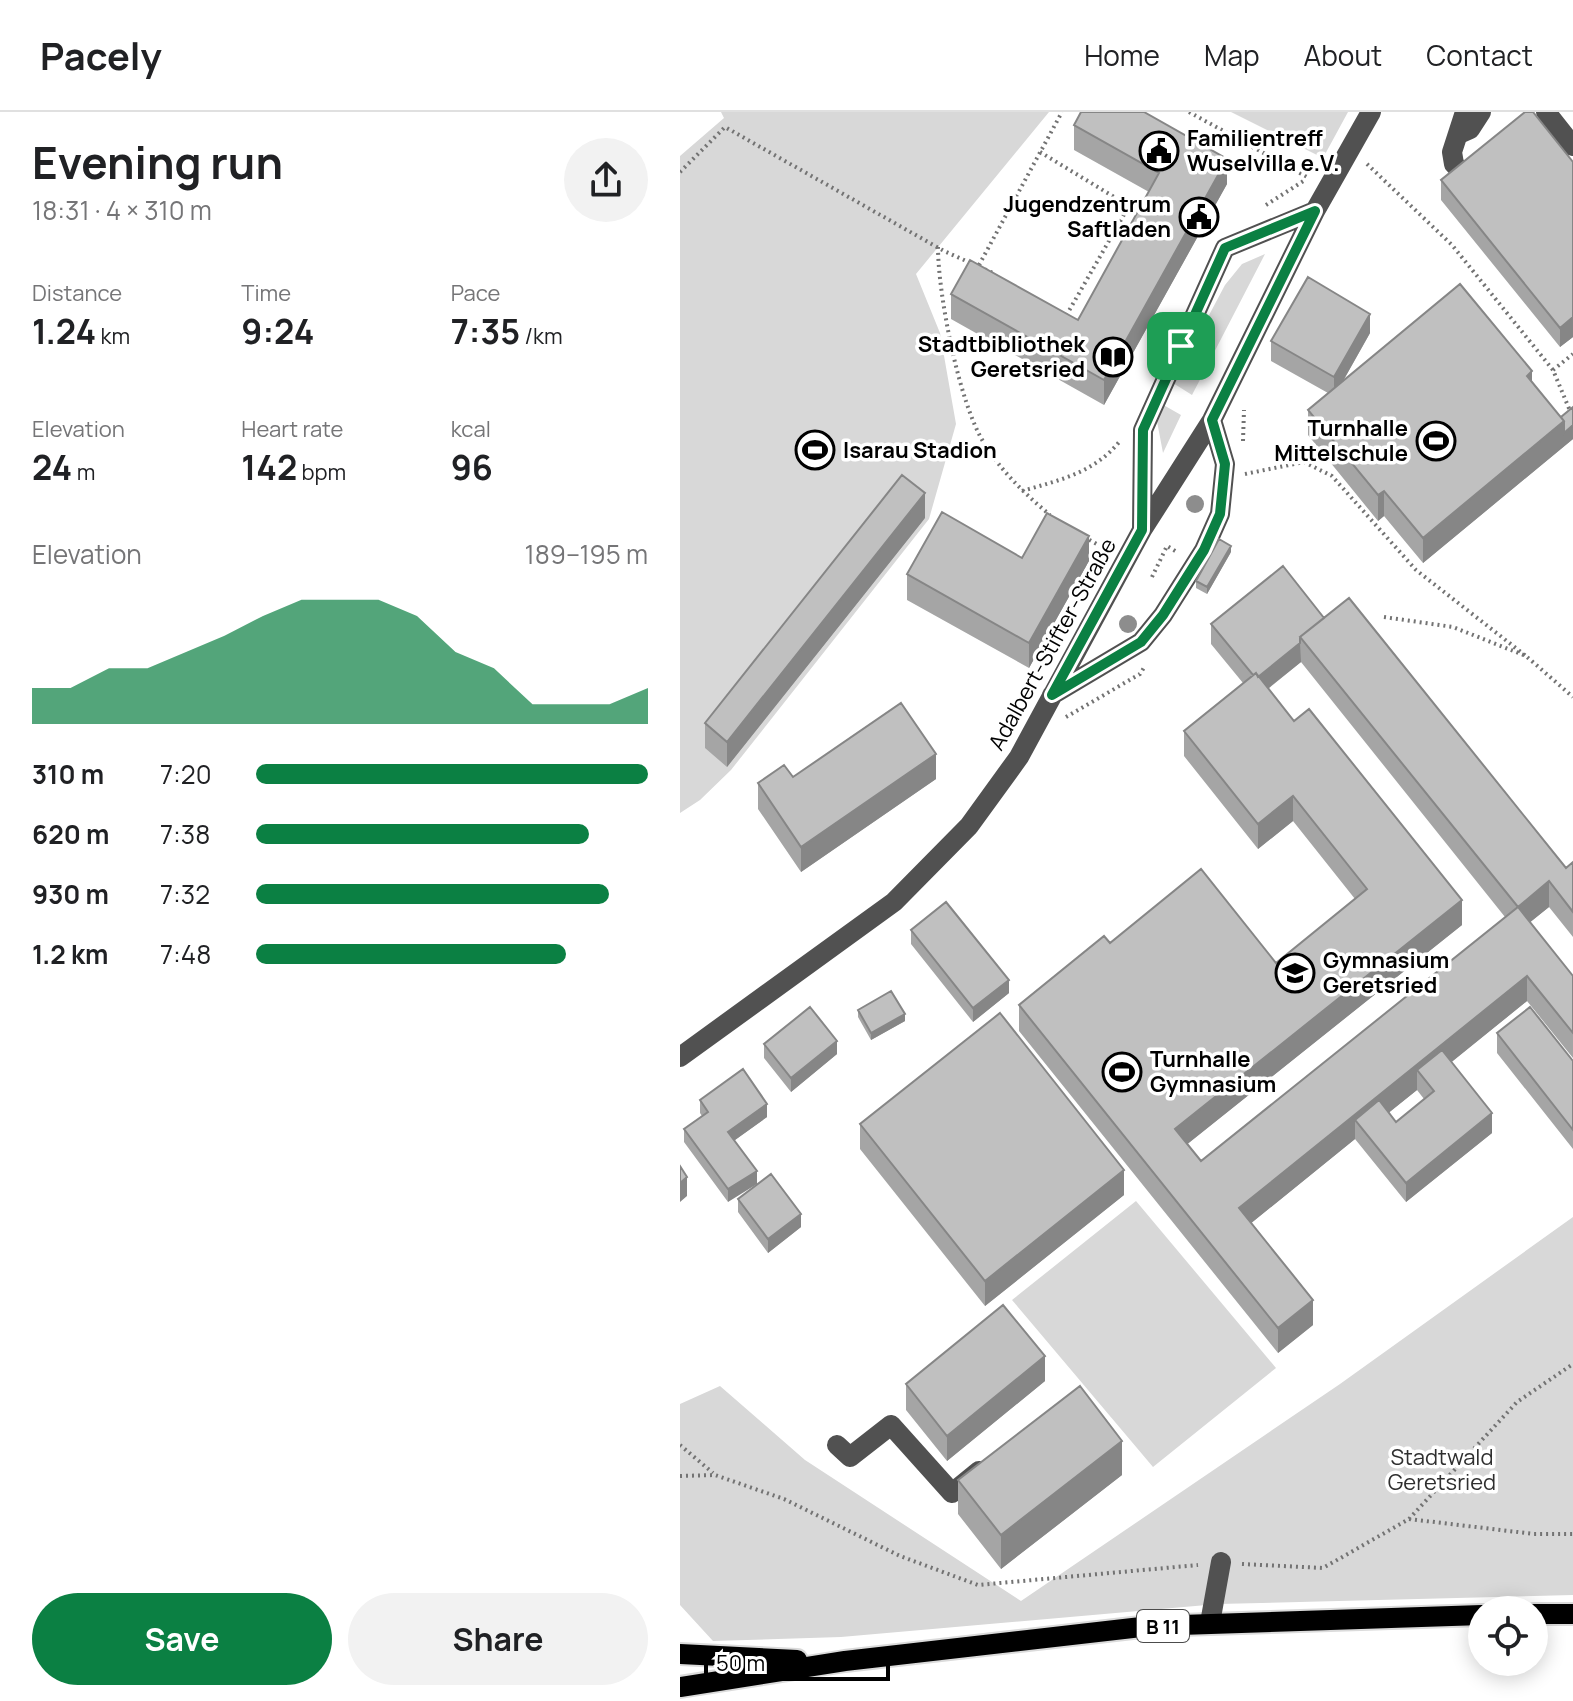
<!DOCTYPE html>
<meta charset="utf-8">
<style>
body{margin:0;font-family:Manrope,sans-serif;background:#f2f2f2;color:#202124;height:100vh;display:flex;flex-direction:column;font-size:30px;white-space:nowrap}
*{box-sizing:border-box;margin:0}
p{font-size:26px;color:#757577}
.icon{flex:none;width:44px;height:44px;fill:none;stroke:currentColor;stroke-width:2;stroke-linecap:round;stroke-linejoin:round}
.map{position:relative;flex:1;overflow:hidden}
.side{display:flex;flex-direction:column;background:#fff;width:680px}
.side>*{flex:none}
.fabs{position:absolute;left:788px;top:1484px;display:grid;gap:16px}
.fabs a{display:grid;place-items:center;width:80px;height:80px;border-radius:50%;background:#fff;box-shadow:0 4px 20px #0003;font-size:40px}
.scale{position:absolute;left:24px;bottom:20px;width:186px;box-sizing:border-box;padding-left:8px;border:4px solid #000;border-top:0;font-size:22px;line-height:28px;white-space:nowrap;color:#000;-webkit-text-stroke:6px #fff;paint-order:stroke}
.pin{position:absolute;display:grid;place-items:center;width:68px;height:68px;color:#fff;margin:-34px;border-radius:16px;box-shadow:0 4px 12px #0006}
.round{display:grid;place-items:center;flex:none;width:84px;height:84px;border-radius:42px;background:#f2f2f2}
.overview{display:flex;align-items:center;justify-content:space-between;height:136px;padding:0 32px}
h1{font-size:44px;font-weight:700;line-height:60px}
.stats{display:grid;grid-template-columns:repeat(3,1fr);gap:12px;height:136px;padding:8px 32px}
.stats div{display:grid;align-content:center}
.stats b{font-size:34px;font-weight:700}
.stats small{font-size:22px;font-weight:400}
.stats p{font-size:22px}
.chart{height:224px;padding:16px 32px}
.chart p{display:flex;justify-content:space-between}
.chart svg{width:100%;height:144px;margin-top:8px;fill:#0b8043;opacity:.7}
.primary-button{display:flex;gap:16px;margin-top:auto;padding:16px 32px}
.primary-button a{flex:1;height:92px;border-radius:48px;background:#0b8043;color:#fff;font-size:32px;font-weight:700;line-height:92px;text-align:center}
.primary-button a+a{background:#f2f2f2;color:#202124}
ul{padding:0 32px;list-style:none;font-size:26px}
li{display:grid;grid-template-columns:128px 96px 1fr;align-items:center;height:60px}
li i{height:20px;border-radius:10px;background:#0b8043}
header{display:flex;align-items:center;gap:48px;box-sizing:border-box;height:112px;padding:0 40px;background:#fff;border-bottom:2px solid #e0e0e0}
header strong{font-size:38px}
nav{display:flex;gap:44px;margin-inline-start:auto;font-size:28px}
main{display:flex;flex:1;min-height:0}
.map>svg:first-child{display:block}
.green{fill:#d8d8d8}
.lines{fill:none;stroke-linecap:round;stroke-linejoin:round}
.major-casing{stroke:#dbdbdb;stroke-width:24}
.path{stroke:#737373;stroke-width:4;stroke-dasharray:2 4;stroke-linecap:butt}
.minor{stroke:#515151;stroke-width:20}
.major{stroke:#000;stroke-width:20}
.tree{fill:#8d8d8d}
.wall{fill:#a5a5a5;fill-rule:evenodd}
.shaded-wall{fill:#868686}
.building{fill:#c0c0c0;stroke:#868686;stroke-width:2}
.route-casing{stroke:#fff;stroke-width:16}
.route{stroke:#0b8043;stroke-width:10}
.labels{text-anchor:middle;dominant-baseline:central;stroke-width:7;stroke-linejoin:round;paint-order:stroke}
.shield{fill:#fff;stroke:#4c4c4c;stroke-width:2}
.shield-label{font-size:20px;font-weight:bold;fill:#000}
.poi-label{font-size:22px;font-weight:bold;fill:#000;stroke:#fff;text-anchor:start}
.street-label{font-size:22px;fill:#000;stroke:#fff}
.park-label{font-size:22px;fill:#2f2f2f;stroke:#fff}
</style>
<header>
<strong>Pacely</strong>
<nav><a>Home</a><a>Map</a><a>About</a><a>Contact</a></nav>
</header>
<main>
<section class="side">
<div class="overview"><div><h1>Evening run</h1><p>18:31 · 4 × 310 m</p></div><a class="round"><svg class="icon" aria-label="share" viewBox="0 0 24 24"><path d="M12 15V3M7 8l5-5 5 5M5 13v7h14v-7"/></svg></a></div>
<div class="stats">
<div><p>Distance</p><b>1.24<small> km</small></b></div>
<div><p>Time</p><b>9:24</b></div>
<div><p>Pace</p><b>7:35<small> /km</small></b></div>
</div>
<div class="stats">
<div><p>Elevation</p><b>24<small> m</small></b></div>
<div><p>Heart rate</p><b>142<small> bpm</small></b></div>
<div><p>kcal</p><b>96</b></div>
</div>
<div class="chart"><p><span>Elevation</span>189–195 m</p>
<svg viewBox="0 0 160 44" preserveAspectRatio="none"><path d="M0 44V33L10 33L20 27L30 27L40 22L50 17L60 11L70 6L80 6L90 6L100 11L110 22L120 27L130 38L140 38L150 38L160 33V44z"/></svg>
</div>
<ul>
<li><b>310 m</b>7:20<i style="width:100%"></i></li>
<li><b>620 m</b>7:38<i style="width:85%"></i></li>
<li><b>930 m</b>7:32<i style="width:90%"></i></li>
<li><b>1.2 km</b>7:48<i style="width:79%"></i></li>
</ul>
<div class="primary-button"><a>Save</a><a>Share</a></div>
</section>
<div class="map">
<svg width="893" height="1589" viewBox="0 0 893 1589">
<rect width="100%" height="100%" fill="#fff"/>
<path class="green" d="M 41,0 L 369,0 L 236,162 L 260,221 L 276,312 L 249,407 L 51,658 L 20,688 L 0,701 L 0,44 L 44,6 Z
M 551,0 L 668,0 L 643,46 Z
M 585,142 L 512,283 L 493,271 L 545,173 L 562,152 Z
M 480,291 L 501,303 L 483,341 L 476,304 Z
M 456,1089 L 596,1256 L 473,1355 L 332,1188 Z
M 893,1105 L 893,1483 L 538,1492 L 161,1525 L 33,1529 L 0,1493 L 0,1292 L 40,1274 L 125,1348 L 341,1489 L 660,1272 Z"/>
<g class="lines">
<g class="major-casing">
<path id="major" d="M 854,1502 L 893,1502
M 0,1542 L 117,1548
M 0,1575 L 165,1549 L 470,1514 L 802,1503"/>
</g>
<path class="path" d="M 509,0 L 629,66
M 360,40 L 449,94 L 386,204
M 687,52 L 772,133 L 873,258 L 893,306
M 0,60 L 45,15 L 264,139 L 313,161
M 586,93 L 625,68
M 258,135 C 258,182 279,291 304,331 C 321,359 345,382 370,403
M 299,153 L 382,0
M 873,258 L 893,242
M 563,329 L 564,298
M 565,362 L 624,350 L 652,364 L 736,458 L 846,544
M 342,379 C 380,368 414,361 440,329
M 404,425 L 424,436 L 426,433
M 472,465 L 487,434 L 497,440
M 704,505 L 773,515 L 846,544 L 893,585
M 386,605 L 460,562 L 465,554
M 0,1333 L 33,1361
M 0,1364 L 35,1363 L 104,1387 L 220,1444 L 298,1473 L 518,1453
M 729,1407 L 854,1422 L 893,1422
M 562,1452 L 643,1456 L 729,1407 L 837,1290 L 893,1252"/>
<path class="minor" d="M 785,0 L 772,40 L 774,52 L 787,66
M 866,0 L 893,34
M 781,21 L 790,17 L 801,0
M 462,418 L 463,318 L 545,136 L 635,99
M 372,583 L 461,530 L 483,503 L 524,438 L 540,402 L 545,352 L 532,308
M 0,945 L 214,790 L 289,714 L 339,645 L 462,418 L 532,308 L 635,99 L 691,0
M 157,1333 L 170,1345 L 211,1313 L 272,1381 L 299,1359
M 530,1511 L 541,1450"/>
<use href="#major" class="major"/>
</g>
<g class="tree">
<circle cx="515" cy="392" r="9"/>
<circle cx="448" cy="512" r="9"/>
</g>
<path class="wall" d="M 394,13 L 547,72 L 424,293 L 271,207 L 271,182 L 398,208 L 469,80 L 394,38 Z
M 893,50 L 893,225 L 880,235 L 761,88 L 761,68 Z
M 690,221 L 663,269 L 852,271 L 893,327 L 743,451 L 704,404 L 698,409 L 628,323 L 628,298 L 648,281 L 591,249 L 591,229 Z
M 245,406 L 47,655 L 25,636 L 25,611 Z
M 551,440 L 527,482 L 516,476 L 516,469 Z
M 342,446 L 409,449 L 349,556 L 227,488 L 227,462 Z
M 644,506 L 886,756 L 893,750 L 893,825 L 869,795 L 850,810 L 893,864 L 893,946 L 847,889 L 771,950 L 812,1021 L 726,1090 L 675,1027 L 571,1111 L 633,1213 L 598,1241 L 339,919 L 339,893 L 430,831 L 596,851 L 675,787 L 613,709 L 578,737 L 504,644 L 504,619 L 563,571 L 531,532 L 531,512 ZM 621,550 L 825,805 L 521,1049 L 507,1032 L 782,813 L 588,577 ZM 737,978 L 744,987 L 716,1010 L 709,1000 Z
M 113,665 L 256,667 L 121,760 L 78,697 L 78,671 Z
M 231,818 L 329,881 L 293,910 L 231,832 Z
M 178,898 L 225,909 L 191,928 L 178,905 Z
M 817,921 L 893,949 L 893,1037 L 817,941 Z
M 84,932 L 157,942 L 111,980 L 84,946 Z
M 20,988 L 87,1005 L 55,1028 L 48,1090 L 4,1030 L 4,1017 L 22,1004 L 20,1001 Z
M 180,1012 L 444,1083 L 305,1194 L 180,1037 Z
M 58,1087 L 121,1115 L 88,1141 L 58,1100 Z
M 365,1269 L 267,1349 L 226,1298 L 226,1272 Z
M 442,1363 L 321,1457 L 278,1402 L 278,1368 Z"/>
<path class="shaded-wall" d="M 547,47 L 547,72 L 424,293 L 424,268 Z
M 690,202 L 690,221 L 654,285 L 654,265 Z
M 893,205 L 893,225 L 880,235 L 880,216 Z
M 852,259 L 852,284 L 847,264 Z
M 884,309 L 893,313 L 893,327 L 743,451 L 743,426 Z
M 704,379 L 704,404 L 698,409 L 698,383 Z
M 245,381 L 245,406 L 47,655 L 47,630 Z
M 409,424 L 409,449 L 349,556 L 349,531 Z
M 551,434 L 551,440 L 527,482 L 527,475 Z
M 620,531 L 621,550 L 576,586 L 576,567 Z
M 256,642 L 256,667 L 121,760 L 121,735 Z
M 613,684 L 613,709 L 578,737 L 578,712 Z
M 869,769 L 869,795 L 838,820 L 838,795 Z
M 782,788 L 782,813 L 495,1042 L 495,1017 Z
M 847,864 L 847,889 L 747,970 L 737,958 L 737,978 L 685,1020 L 675,1008 L 675,1027 L 559,1121 L 559,1096 Z
M 329,868 L 329,881 L 293,910 L 293,896 Z
M 225,902 L 225,909 L 191,928 L 191,921 Z
M 157,929 L 157,942 L 111,980 L 111,966 Z
M 87,992 L 87,1005 L 48,1033 L 48,1020 Z
M 812,1001 L 812,1021 L 726,1090 L 726,1071 Z
M 444,1058 L 444,1083 L 305,1194 L 305,1169 Z
M 77,1059 L 77,1072 L 48,1090 L 48,1077 Z
M 7,1065 L 7,1084 L 0,1090 L 0,1071 Z
M 121,1102 L 121,1115 L 88,1141 L 88,1127 Z
M 633,1188 L 633,1213 L 598,1241 L 598,1216 Z
M 365,1244 L 365,1269 L 267,1349 L 267,1324 Z
M 442,1329 L 442,1363 L 321,1457 L 321,1423 Z"/>
<path class="building" d="M 401,0 L 464,0 L 547,47 L 424,268 L 271,182 L 290,148 L 398,208 L 479,61 L 394,13 Z
M 845,0 L 853,0 L 893,50 L 893,205 L 880,216 L 761,68 Z
M 628,165 L 690,202 L 654,265 L 591,229 Z
M 780,172 L 852,259 L 847,264 L 884,309 L 743,426 L 704,379 L 698,383 L 628,298 Z
M 893,295 L 893,313 L 884,321 L 884,309 L 881,305 Z
M 222,363 L 245,381 L 47,630 L 25,611 Z
M 262,400 L 342,446 L 367,401 L 409,424 L 349,531 L 227,462 Z
M 539,427 L 551,434 L 527,475 L 516,469 Z
M 603,454 L 644,506 L 620,525 L 620,531 L 578,565 L 576,561 L 573,563 L 531,512 Z
M 669,486 L 886,756 L 893,750 L 893,800 L 869,769 L 838,795 L 620,525 Z
M 576,561 L 614,609 L 629,597 L 782,788 L 495,1017 L 521,1049 L 838,795 L 893,864 L 893,921 L 847,864 L 559,1096 L 633,1188 L 598,1216 L 339,893 L 424,824 L 430,831 L 521,757 L 596,851 L 687,777 L 613,684 L 578,712 L 504,619 Z
M 221,591 L 256,642 L 121,735 L 78,671 L 104,653 L 113,665 Z
M 266,790 L 329,868 L 293,896 L 231,818 Z
M 211,879 L 225,902 L 191,921 L 178,898 Z
M 130,895 L 157,929 L 111,966 L 84,932 Z
M 850,895 L 893,949 L 893,1018 L 817,921 Z
M 320,901 L 444,1058 L 305,1169 L 180,1012 Z
M 762,938 L 812,1001 L 726,1071 L 675,1008 L 699,988 L 716,1010 L 754,979 L 737,958 Z
M 63,957 L 87,992 L 48,1020 L 77,1059 L 48,1077 L 4,1017 L 28,1000 L 20,988 Z
M 0,1054 L 7,1065 L 0,1071 Z
M 91,1062 L 121,1102 L 88,1127 L 58,1087 Z
M 323,1193 L 365,1244 L 267,1324 L 226,1272 Z
M 400,1274 L 442,1329 L 321,1423 L 278,1368 Z"/>
<g class="lines">
<g class="route-casing">
<path id="route" d="M 635,99 L 532,308 L 545,352 L 540,402 L 524,438 L 483,503 L 461,530 L 372,583 L 462,418 L 463,318 L 545,136 Z"/>
</g>
<use href="#route" class="route"/>
</g>
<defs>
<g id="civic-ring" transform="scale(2)"><circle r="9.5" fill="#fff" stroke="#000" stroke-width="1.5"/><path d="M-.6-6.5H3V-4.5H.6V-3L4-1V1h2V6H-6V1h2V-1L-.6-3ZM-1.2 2.5V6h2.4V2.5Z" fill="#000"/></g>
<g id="library-ring" transform="scale(2)"><circle r="9.5" fill="#fff" stroke="#000" stroke-width="1.5"/><path d="M-6-4Q-3-5.5-.7-3.5V5Q-3 3-6 4ZM6-4Q3-5.5 .7-3.5V5Q3 3 6 4Z" fill="#000"/></g>
<g id="stadium-ring" transform="scale(2)"><circle r="9.5" fill="#fff" stroke="#000" stroke-width="1.5"/><path d="M0-5a6.5 5 0 1 0 0 10a6.5 5 0 1 0 0-10ZM-3.5-1.8h7v3.6h-7Z" fill="#000"/></g>
<g id="school-ring" transform="scale(2)"><circle r="9.5" fill="#fff" stroke="#000" stroke-width="1.5"/><path d="M0-5L7-2L0 1L-7-2ZM-4 1L0 2.5L4 1V4Q0 6-4 4Z" fill="#000"/></g>
</defs>
<g fill-rule="evenodd">
<use href="#civic-ring" x="479" y="39"/>
<use href="#civic-ring" x="519" y="105"/>
<use href="#library-ring" x="433" y="245"/>
<use href="#stadium-ring" x="756" y="329"/>
<use href="#stadium-ring" x="135" y="338"/>
<use href="#school-ring" x="615" y="861"/>
<use href="#stadium-ring" x="442" y="960"/>
</g>
<g class="labels">
<rect class="shield" x="457" y="1498" width="52" height="32" rx="6"/>
<g class="shield-label">
<text x="483" y="1514">B 11</text>
</g>
<g class="poi-label">
<text x="507" y="26">Familientreff<tspan x="507" dy="25">Wuselvilla e.V.</tspan></text>
<text x="491" y="92" text-anchor="end">Jugendzentrum<tspan x="491" dy="25">Saftladen</tspan></text>
<text x="405" y="232" text-anchor="end">Stadtbibliothek<tspan x="405" dy="25">Geretsried</tspan></text>
<text x="728" y="316" text-anchor="end">Turnhalle<tspan x="728" dy="25">Mittelschule</tspan></text>
<text x="163" y="338">Isarau Stadion</text>
<text x="643" y="848">Gymnasium<tspan x="643" dy="25">Geretsried</tspan></text>
<text x="470" y="947">Turnhalle<tspan x="470" dy="25">Gymnasium</tspan></text>
</g>
<g class="street-label">
<text transform="translate(372 532) rotate(-61)">Adalbert-Stifter-Straße</text>
</g>
<g class="park-label">
<text x="762" y="1345">Stadtwald<tspan x="762" dy="25">Geretsried</tspan></text>
</g>
</g>
</svg>
<div class="fabs">
<a><svg class="icon" aria-label="locate" viewBox="0 0 24 24"><circle cx="12" cy="12" r="6"/><path d="M12 2v4M12 18v4M2 12h4M18 12h4"/></svg></a>
</div>
<div class="scale">50 m</div>
<div class="pin" style="left:501px;top:234px;background:#1e9e55"><svg class="icon" aria-label="arrive" viewBox="0 0 24 24"><path d="M6 21V4h12l-3 4 3 4H6"/></svg></div>
</div>
</main>
